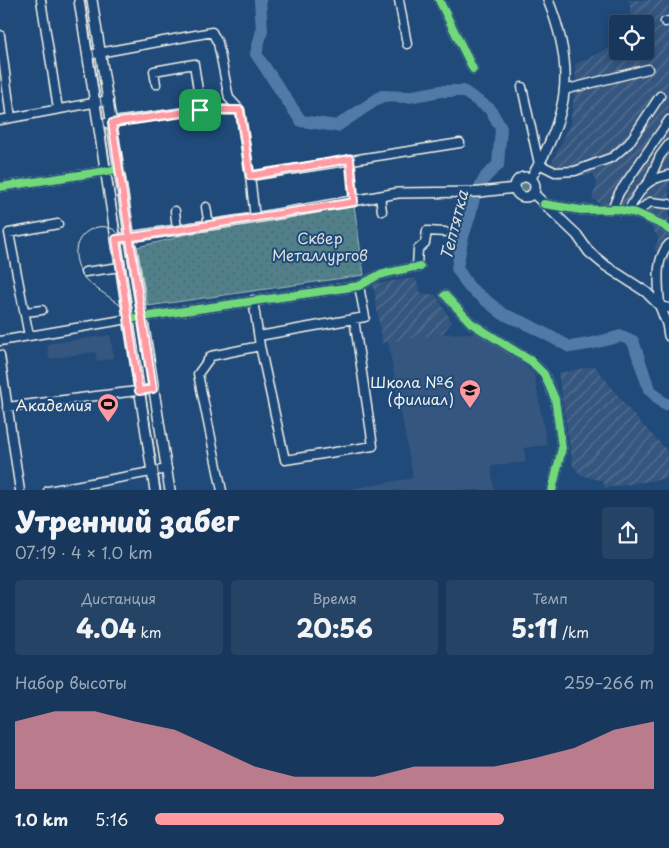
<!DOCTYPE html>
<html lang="ru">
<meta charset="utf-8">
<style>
body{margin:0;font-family:"Playpen Sans",sans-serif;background:#244365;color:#f1f3f6;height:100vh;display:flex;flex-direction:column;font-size:19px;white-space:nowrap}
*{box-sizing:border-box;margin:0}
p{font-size:16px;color:#9eacbb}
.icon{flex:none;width:28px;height:28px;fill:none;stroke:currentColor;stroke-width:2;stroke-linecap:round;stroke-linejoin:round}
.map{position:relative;height:490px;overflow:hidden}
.details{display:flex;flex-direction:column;background:#17385c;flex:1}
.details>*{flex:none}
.controls{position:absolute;left:609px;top:15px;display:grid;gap:10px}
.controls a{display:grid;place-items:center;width:45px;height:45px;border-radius:5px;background:#17385c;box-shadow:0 2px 8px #0003,0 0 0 1px #365272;font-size:25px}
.pin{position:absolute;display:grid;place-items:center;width:42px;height:42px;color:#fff;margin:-21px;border-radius:10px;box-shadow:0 2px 8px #0006}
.round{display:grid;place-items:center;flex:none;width:52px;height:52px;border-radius:5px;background:#244365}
.summary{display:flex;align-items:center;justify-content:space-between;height:85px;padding:0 15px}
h1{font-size:28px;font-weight:800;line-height:38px}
.metrics{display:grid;grid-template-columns:repeat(3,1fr);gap:8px;height:85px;padding:5px 15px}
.metrics div{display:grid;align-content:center;border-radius:5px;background:#244365;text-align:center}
.metrics b{font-size:25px;font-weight:800}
.metrics small{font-size:14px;font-weight:400}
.metrics p{font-size:14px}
.chart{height:140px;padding:10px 15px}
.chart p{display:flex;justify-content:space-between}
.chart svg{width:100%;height:90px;margin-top:5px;fill:#ff9aa2;opacity:.7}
ul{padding:0 15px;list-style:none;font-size:16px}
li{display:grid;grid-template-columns:80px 60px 1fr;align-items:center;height:38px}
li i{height:12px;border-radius:6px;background:#ff9aa2}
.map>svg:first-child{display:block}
.built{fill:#36577f}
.industrial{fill:url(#industrial-furrows)}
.grass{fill:url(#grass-tufts);stroke:#a2b8b9}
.park{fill:url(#park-dots);stroke:#a2b8b9}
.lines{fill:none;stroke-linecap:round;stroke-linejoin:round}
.river{stroke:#517aa6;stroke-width:12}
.minor-casing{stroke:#f4f1e8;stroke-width:11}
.major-casing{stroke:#f4f1e8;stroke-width:12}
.minor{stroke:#1f4a7a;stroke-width:8}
.major{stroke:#1f4a7a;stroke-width:9}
.tram{stroke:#f4f1e8;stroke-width:1}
.cycleway-casing{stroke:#1f4a7a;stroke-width:11}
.cycleway{stroke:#71d979;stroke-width:8}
.route-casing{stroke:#fff;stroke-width:10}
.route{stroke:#ff9aa2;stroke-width:6}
.labels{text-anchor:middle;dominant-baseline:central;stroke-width:4;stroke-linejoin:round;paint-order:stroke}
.park-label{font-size:15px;fill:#dce0da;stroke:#1f4a7a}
.poi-label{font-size:15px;fill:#f4f1e8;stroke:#1f4a7a;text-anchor:end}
.water-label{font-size:16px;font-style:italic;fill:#dcdfde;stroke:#1f4a7a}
</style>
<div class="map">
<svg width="669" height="491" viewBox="0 0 669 491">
<defs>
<pattern id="industrial-furrows" width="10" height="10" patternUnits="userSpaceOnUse" patternTransform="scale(1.25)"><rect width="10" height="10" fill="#36577f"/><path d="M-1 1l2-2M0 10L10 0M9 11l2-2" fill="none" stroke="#547091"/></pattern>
<pattern id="grass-tufts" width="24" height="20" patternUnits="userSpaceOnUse" patternTransform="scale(1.25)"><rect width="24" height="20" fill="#51808a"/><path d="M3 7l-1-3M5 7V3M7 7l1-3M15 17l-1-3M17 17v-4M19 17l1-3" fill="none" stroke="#4d676b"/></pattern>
<pattern id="park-dots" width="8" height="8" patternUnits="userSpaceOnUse" patternTransform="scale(1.25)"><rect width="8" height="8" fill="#51808a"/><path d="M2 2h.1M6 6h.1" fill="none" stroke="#4d676b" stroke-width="1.8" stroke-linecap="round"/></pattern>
</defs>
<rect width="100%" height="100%" fill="#1f4a7a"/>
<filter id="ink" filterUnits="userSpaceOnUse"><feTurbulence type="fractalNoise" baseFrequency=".02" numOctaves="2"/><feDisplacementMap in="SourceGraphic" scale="10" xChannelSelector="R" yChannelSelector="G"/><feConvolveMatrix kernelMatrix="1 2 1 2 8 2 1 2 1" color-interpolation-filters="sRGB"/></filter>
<g filter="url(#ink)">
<path class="built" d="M 475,333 L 500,342 L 534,374 L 547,445 L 524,448 L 526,462 L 491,466 L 494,490 L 339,491 L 413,478 L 388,342 L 442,334 Z
M 110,335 L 114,358 L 97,361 L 95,352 L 49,359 L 47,344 Z"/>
<path class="industrial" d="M 628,0 L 669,0 L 669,263 L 654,249 L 659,239 L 650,225 L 637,218 L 612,214 L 592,198 L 597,185 L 593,174 L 559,179 L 549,169 L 570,124 L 576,82 L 575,64 L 617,45 L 618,51 L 645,51 L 645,24 L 630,24 L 630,4 Z
M 415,278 L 421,293 L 436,295 L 452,322 L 442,334 L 382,343 L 373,284 Z
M 595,366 L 630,411 L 669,453 L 669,478 L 605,488 L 603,481 L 581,475 L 573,466 L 558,373 Z"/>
<path class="grass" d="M518 189a7 7 0 1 1 14 0a7 7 0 1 1-14 0Z"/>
<path class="park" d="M 354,205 L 364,275 L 148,306 L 137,247 L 171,239 L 187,233 Z"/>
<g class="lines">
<path class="river" d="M 260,0 L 262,30 L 256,54 L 301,121 L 337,126 L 382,96 L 408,97 L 441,91 L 463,91 L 490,109 L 501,128 L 498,165 L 486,176 L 474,198 L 470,215 L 462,240 L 457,268 L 469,287 L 503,314 L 527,324 L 570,347 L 594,343 L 621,336 L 633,341 L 649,389 L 664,404 L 669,404"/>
<g class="minor-casing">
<path id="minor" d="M 41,0 L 58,109
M 399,0 L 407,44
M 439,0 L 473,69
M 665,22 L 669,21
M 0,35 L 11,118
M 88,55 L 212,32 L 218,43 L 229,98 L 240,110 L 250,176
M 156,84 L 154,71 L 194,64 L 201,110 L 240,110
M 522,87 L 539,164 L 555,172 L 575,171 L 613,157 L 629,143 L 660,96
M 564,90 L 648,69
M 0,120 L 109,100
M 99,124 L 201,110
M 350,159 L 354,202
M 649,181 L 660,156 L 669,144
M 0,187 L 120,169
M 380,196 L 382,211
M 544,204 L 581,210 L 616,209 L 636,213 L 663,225 L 669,230
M 206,207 L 209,225
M 612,209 L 619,193 L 669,120
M 175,211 L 177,230
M 628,211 C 640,191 644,179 669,175
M 636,213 L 650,202 L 669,204
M 255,218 L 250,176 L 460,143
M 669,244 C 654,260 659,286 660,306 L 669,308
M 417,266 L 418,249 L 425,243 L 427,231 L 445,232
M 85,272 L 120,267
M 445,295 L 471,323 L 531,361 L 544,374 L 555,399 L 562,448 L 552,491
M 25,312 L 42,310
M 29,336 L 9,233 L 58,224
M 259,336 L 365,317 L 359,286
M 0,341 L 128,319 L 359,286 C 365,283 371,279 377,276 C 382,274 416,266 420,267
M 260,346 L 285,460 L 373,446 L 354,319
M 0,355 L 20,491
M 7,407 L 153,389
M 48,491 L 167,469
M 222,491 L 198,374 L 211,356 L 260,346 L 253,300"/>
</g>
<g class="major-casing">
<path id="major" d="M 79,0 L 155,491
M 92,0 L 170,491
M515 187a10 10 0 1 1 20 0a10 10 0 1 1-20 0Z
M 531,178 C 569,115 576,69 548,0
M 533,193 L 577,235 L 589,252 L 606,266 L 646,292 L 660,306 L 667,324 L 669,336
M 116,239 L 249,219 L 398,193 L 480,192 L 515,188"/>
</g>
<use href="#minor" class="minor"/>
<use href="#major" class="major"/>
<path class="tram" d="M 85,0 L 109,155 L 120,235 L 161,491
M 121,237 C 109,217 78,228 76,250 C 75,257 78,266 81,273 C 87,287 121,300 132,318"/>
<g class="cycleway-casing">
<path id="cycleway" d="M 439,0 L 473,69
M 0,187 L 120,169
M 544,204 L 581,210 L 616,209 L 636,213 L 663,225 L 669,230
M 445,295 L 471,323 L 531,361 L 544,374 L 555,399 L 562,448 L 552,491
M 128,319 L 359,286 C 365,283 371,279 377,276 C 382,274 416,266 420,267"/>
</g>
<use href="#cycleway" class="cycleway"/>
</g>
</g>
<g class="lines" filter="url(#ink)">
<g class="route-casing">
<path id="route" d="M 200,110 L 112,123 L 153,389 L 139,391 L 116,239 C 128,238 140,236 152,234 L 354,202 L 350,159 L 250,176 L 240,110 L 200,110"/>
</g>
<use href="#route" class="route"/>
</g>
<defs>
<g id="school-pin" transform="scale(1.125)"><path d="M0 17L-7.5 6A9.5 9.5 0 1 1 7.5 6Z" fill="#ff9aa2" stroke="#1f4a7a"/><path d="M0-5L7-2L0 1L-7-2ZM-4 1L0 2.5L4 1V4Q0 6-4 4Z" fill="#111"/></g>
<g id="stadium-pin" transform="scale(1.125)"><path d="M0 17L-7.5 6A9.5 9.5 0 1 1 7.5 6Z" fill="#ff9aa2" stroke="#1f4a7a"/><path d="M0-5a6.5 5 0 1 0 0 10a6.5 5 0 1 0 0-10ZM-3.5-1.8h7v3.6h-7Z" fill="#111"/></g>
</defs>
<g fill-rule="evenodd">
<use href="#school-pin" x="470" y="390"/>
<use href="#stadium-pin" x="108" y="404"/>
</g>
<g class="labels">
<g class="park-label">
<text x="320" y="237">Сквер<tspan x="320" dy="17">Металлургов</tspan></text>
</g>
<g class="poi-label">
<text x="454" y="381">Школа №6<tspan x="454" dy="17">(филиал)</tspan></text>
<text x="92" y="404">Академия</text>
</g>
<g class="water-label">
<text transform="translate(453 225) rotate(-76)">Тептятка</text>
</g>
</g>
</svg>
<div class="controls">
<a><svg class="icon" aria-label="locate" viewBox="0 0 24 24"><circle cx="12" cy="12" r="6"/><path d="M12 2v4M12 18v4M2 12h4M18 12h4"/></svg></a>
</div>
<div class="pin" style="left:200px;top:110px;background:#1e9e55"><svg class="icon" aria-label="arrive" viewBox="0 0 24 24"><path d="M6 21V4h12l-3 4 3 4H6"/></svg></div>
</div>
<section class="details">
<div class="summary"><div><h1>Утренний забег</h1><p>07:19 · 4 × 1.0 km</p></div><a class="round"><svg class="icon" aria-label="share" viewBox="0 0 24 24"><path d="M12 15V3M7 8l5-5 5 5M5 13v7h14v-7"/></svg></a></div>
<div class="metrics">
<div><p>Дистанция</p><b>4.04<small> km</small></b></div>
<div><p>Время</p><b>20:56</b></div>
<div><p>Темп</p><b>5:11<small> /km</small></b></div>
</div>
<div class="chart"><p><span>Набор высоты</span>259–266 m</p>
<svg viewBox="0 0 160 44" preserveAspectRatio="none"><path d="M0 44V11L10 6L20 6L30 11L40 15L50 24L60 33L70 38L80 38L90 38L100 33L110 33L120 33L130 29L140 24L150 15L160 11V44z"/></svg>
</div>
<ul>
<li><b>1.0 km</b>5:16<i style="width:70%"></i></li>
</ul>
</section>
